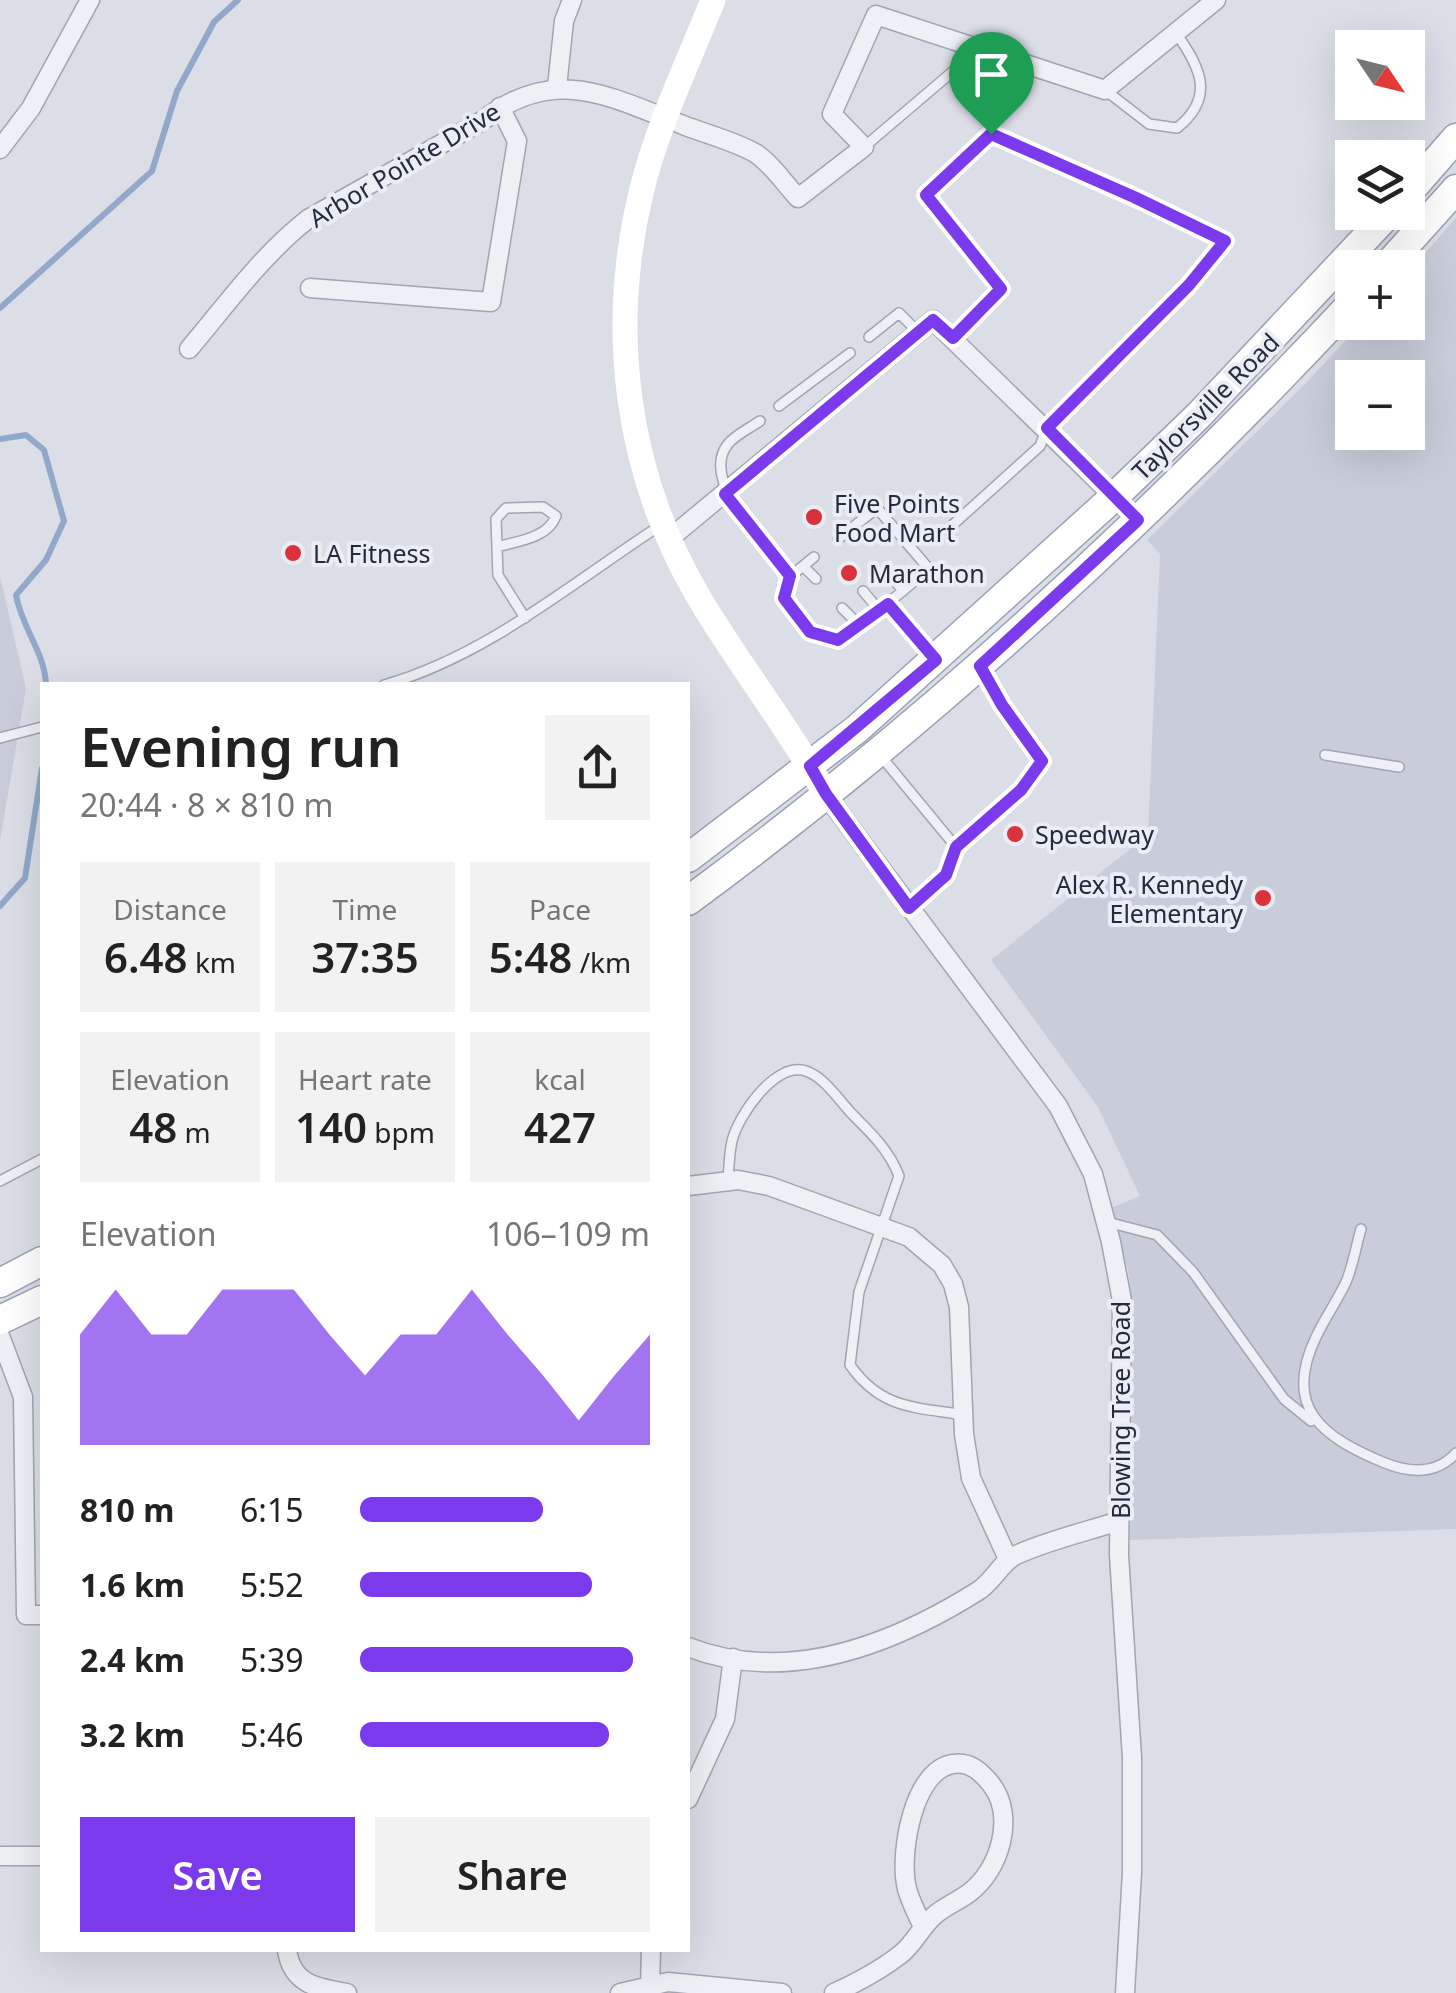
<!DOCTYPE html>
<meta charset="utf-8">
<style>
body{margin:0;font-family:"Noto Sans",sans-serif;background:#f2f2f2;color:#222;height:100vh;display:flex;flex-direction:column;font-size:38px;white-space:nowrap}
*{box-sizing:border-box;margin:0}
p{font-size:32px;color:#767676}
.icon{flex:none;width:55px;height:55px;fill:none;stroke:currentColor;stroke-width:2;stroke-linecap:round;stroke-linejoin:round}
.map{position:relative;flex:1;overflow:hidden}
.side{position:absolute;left:40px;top:682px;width:650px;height:1270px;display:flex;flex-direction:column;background:#fff;border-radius:0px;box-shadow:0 10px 40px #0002}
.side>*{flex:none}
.needle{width:65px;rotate:125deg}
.controls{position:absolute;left:1335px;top:30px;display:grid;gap:20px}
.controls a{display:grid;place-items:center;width:90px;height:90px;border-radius:0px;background:#fff;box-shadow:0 10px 40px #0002;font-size:50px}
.pin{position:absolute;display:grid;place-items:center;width:85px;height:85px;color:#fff;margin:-102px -42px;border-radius:50% 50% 50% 0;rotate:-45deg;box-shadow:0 0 10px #0007}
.pin .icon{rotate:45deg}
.round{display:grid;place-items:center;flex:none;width:105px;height:105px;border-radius:0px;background:#f2f2f2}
.summary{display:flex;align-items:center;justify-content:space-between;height:170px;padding:0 40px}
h1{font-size:55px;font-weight:600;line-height:75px}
.metrics{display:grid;grid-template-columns:repeat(3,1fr);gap:15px;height:170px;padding:10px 40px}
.metrics div{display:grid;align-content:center;border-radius:0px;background:#f2f2f2;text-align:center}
.metrics b{font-size:42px;font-weight:600}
.metrics small{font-size:28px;font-weight:400}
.metrics p{font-size:28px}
.chart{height:280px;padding:20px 40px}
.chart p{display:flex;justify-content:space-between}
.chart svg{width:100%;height:180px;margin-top:10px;fill:#7c3aed;opacity:.7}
.button{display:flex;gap:20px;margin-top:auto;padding:20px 40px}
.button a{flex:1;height:115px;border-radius:0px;background:#7c3aed;color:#fff;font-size:40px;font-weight:600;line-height:115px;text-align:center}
.button a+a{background:#f2f2f2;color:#222}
ul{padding:0 40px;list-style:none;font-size:32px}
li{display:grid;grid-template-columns:160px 120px 1fr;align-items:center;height:75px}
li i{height:25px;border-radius:12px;background:#7c3aed}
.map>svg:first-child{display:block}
.built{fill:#c8cdd9;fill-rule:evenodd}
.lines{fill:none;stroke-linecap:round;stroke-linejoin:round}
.stream{stroke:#91a8cb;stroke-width:6}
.lane-casing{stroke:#a0a5b1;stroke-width:12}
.street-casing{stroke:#a0a5b1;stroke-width:21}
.primary-casing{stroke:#99a1b4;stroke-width:31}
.lane{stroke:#eef0f5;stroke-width:9}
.street{stroke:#eef0f5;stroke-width:18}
.secondary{stroke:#fff;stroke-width:25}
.primary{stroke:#fff;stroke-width:28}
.route-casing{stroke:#fff;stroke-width:20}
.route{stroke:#7c3aed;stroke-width:12}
.poi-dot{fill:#db313b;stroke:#eaedf5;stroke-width:4}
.labels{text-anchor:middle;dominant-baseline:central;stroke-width:8;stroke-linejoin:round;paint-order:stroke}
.street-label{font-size:25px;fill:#242b3e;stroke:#eaedf5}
.poi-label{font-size:25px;fill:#242b3e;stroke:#eaedf5;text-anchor:start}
</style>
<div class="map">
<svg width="1456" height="1993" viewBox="0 0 1456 1993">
<rect width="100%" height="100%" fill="#dbdee7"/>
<path class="built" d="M 1456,218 L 1456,1529 L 1130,1540 L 1131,1297 L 1128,1270 L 1111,1208 L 1140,1196 L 1098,1107 L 991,960 L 1148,835 L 1160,554 L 1147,540 L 1305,384 L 1362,323 L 1408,322 L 1408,273 ZM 1352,378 L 1408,378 L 1408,432 L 1352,432 Z
M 0,576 L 26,688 L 0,841 Z"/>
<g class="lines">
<path class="stream" d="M 0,308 L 152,171 L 177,91 L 214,22 L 238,0
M 0,439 L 26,435 L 44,450 L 64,521 L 46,560 L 16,595 C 22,629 45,652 46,685
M 0,906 L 25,878 L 42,768"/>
<g class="lane-casing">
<path id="lane" d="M 1105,90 L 1149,124 L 1177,128 C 1216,97 1200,67 1176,33
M 864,147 L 978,50
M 869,337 L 899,313 L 918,332
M 779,406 L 850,353
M 760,421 C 750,428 735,435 728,444 C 698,481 768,548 791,576 L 784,598 L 811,632 L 837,640 L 887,604 L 930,654
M 947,530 L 1040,446 L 1047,428 L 1189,285 L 1225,241 L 1134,197 L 991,134 L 926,195 L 1001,289 L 953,339
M 838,539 L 877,508 L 929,569 L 887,604
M 497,547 C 518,541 548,538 556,516 L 543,507 L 506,508 L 496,519 L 498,575 L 525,618
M 803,566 L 816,579
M 887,571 L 903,591
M 791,576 L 814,557
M 863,591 L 879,610
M 842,608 L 859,625
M 384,685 C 487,656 573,582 661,525
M 0,738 L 42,727
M 880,755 L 956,847
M 1325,755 L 1399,767
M 909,908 L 946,875 L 956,847 L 1021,790 L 1042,761 L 1002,705 L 981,668
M 0,1181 L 42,1159
M 728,1181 C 729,1168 729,1154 732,1141 C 738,1116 775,1061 806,1071 C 824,1077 839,1100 852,1114 C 871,1133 889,1150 899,1176 L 859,1292 L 850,1365 C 881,1409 914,1407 964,1415
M 1107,1222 L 1157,1235 L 1193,1272 L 1284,1399 L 1311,1421
M 1361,1229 C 1356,1246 1353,1266 1346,1282 C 1337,1301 1325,1318 1316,1337 C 1282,1408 1322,1437 1385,1463 C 1410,1473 1436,1475 1456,1453"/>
</g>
<g class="street-casing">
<path id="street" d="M 557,87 L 564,21 L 572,0
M 0,149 L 31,108 L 90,0
M 310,288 L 491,302 L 517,141 L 500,107
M 189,349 C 227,304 262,255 308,219 L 482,121 C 554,64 608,96 683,125 C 706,134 734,141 755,153 C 771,163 785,184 798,198 L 864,147 L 832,114 L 876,15 L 1105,90 L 1216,0
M 669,539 L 933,320 L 1138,520
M 826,795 L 1058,1106 L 1093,1174 L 1111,1242 L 1122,1301 L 1119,1555 L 1132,1758 L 1132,1872 L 1125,1993
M 688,1186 L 738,1180 L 769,1186 L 909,1237 L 942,1265 L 953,1284 L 959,1307 L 964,1434 L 971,1478 L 1008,1559
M 0,1336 L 23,1397 L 26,1615 L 42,1615
M 688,1647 C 788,1686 892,1645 978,1591 C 993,1582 1001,1562 1016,1555 C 1049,1540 1085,1532 1119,1521
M 688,1799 L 725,1719 L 733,1658
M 0,1856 L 42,1856
M 287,1950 C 292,1984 316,1988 347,1993
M 650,1986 L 651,1950
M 620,1993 L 668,1982 L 782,1993
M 834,1993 C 856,1983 882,1969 901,1954 C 915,1943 922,1925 936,1914 C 946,1906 958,1901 969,1893 C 1000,1870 1016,1816 991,1784 C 981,1772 970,1761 953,1764 C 913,1770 900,1852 906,1884 C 908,1898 917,1913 923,1927"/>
</g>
<g class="primary-casing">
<path id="primary" d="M 1408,193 L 1456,138
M 1385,268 L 1456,189
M 688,858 L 857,729 L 1115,496 L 1199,415 L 1390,212
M 688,901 C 928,724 1148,521 1352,303
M 0,1283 L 42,1261
M 0,1320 L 42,1300"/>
</g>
<use href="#lane" class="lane"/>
<use href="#street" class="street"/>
<path class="secondary" d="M 713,0 C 688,63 657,126 641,193 C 608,331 626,473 698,596 C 738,664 788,726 826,795"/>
<use href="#primary" class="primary"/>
</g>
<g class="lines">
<g class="route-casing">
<path id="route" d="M 991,134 L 1134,197 L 1225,241 L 1189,285 L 1047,428 L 1138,520 L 980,666 L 1002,705 L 1042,761 L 1021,790 L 956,847 L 946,875 L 909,908 L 826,794 L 810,766 L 936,660 L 888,604 L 838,640 L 810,632 L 784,598 L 790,576 L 725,494 L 933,320 L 953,338 L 1001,289 L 926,195 Z"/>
</g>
<use href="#route" class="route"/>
</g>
<g class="poi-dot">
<circle cx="814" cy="517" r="10"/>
<circle cx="293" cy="553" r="10"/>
<circle cx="849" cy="573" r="10"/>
<circle cx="1015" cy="834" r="10"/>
<circle cx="1263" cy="898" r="10"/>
</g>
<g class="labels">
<g class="street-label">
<text transform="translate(404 164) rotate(-31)">Arbor Pointe Drive</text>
<text transform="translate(1205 406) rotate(-45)">Taylorsville Road</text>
<text transform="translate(1120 1410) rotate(-90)">Blowing Tree Road</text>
</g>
<g class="poi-label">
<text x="834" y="503">Five Points<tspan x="834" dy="29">Food Mart</tspan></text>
<text x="313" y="553">LA Fitness</text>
<text x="869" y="573">Marathon</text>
<text x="1035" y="834">Speedway</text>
<text x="1243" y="884" text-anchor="end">Alex R. Kennedy<tspan x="1243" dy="29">Elementary</tspan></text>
</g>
</g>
</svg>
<div class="controls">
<a><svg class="needle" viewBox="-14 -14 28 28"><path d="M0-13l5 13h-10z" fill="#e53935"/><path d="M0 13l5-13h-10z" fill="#767676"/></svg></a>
<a><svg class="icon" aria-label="layers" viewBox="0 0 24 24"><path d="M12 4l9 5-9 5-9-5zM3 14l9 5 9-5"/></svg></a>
<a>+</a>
<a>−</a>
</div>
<div class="pin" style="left:991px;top:134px;background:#1e9e55"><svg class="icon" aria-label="arrive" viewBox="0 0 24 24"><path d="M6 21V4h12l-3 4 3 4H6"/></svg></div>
<section class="side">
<div class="summary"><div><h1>Evening run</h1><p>20:44 · 8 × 810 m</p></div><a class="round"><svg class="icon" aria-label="share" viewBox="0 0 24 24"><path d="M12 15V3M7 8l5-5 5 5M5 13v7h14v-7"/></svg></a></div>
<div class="metrics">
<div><p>Distance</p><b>6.48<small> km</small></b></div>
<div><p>Time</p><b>37:35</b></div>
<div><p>Pace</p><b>5:48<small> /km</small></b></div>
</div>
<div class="metrics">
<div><p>Elevation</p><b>48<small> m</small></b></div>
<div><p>Heart rate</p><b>140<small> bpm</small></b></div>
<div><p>kcal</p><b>427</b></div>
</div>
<div class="chart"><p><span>Elevation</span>106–109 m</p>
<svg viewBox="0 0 160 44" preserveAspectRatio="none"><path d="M0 44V17L10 6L20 17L30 17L40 6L50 6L60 6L70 17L80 27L90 17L100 17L110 6L120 17L130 27L140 38L150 27L160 17V44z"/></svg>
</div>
<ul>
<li><b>810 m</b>6:15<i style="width:63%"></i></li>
<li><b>1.6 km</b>5:52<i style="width:80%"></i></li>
<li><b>2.4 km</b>5:39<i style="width:94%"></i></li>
<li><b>3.2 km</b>5:46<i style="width:86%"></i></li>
</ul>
<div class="button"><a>Save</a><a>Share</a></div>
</section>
</div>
